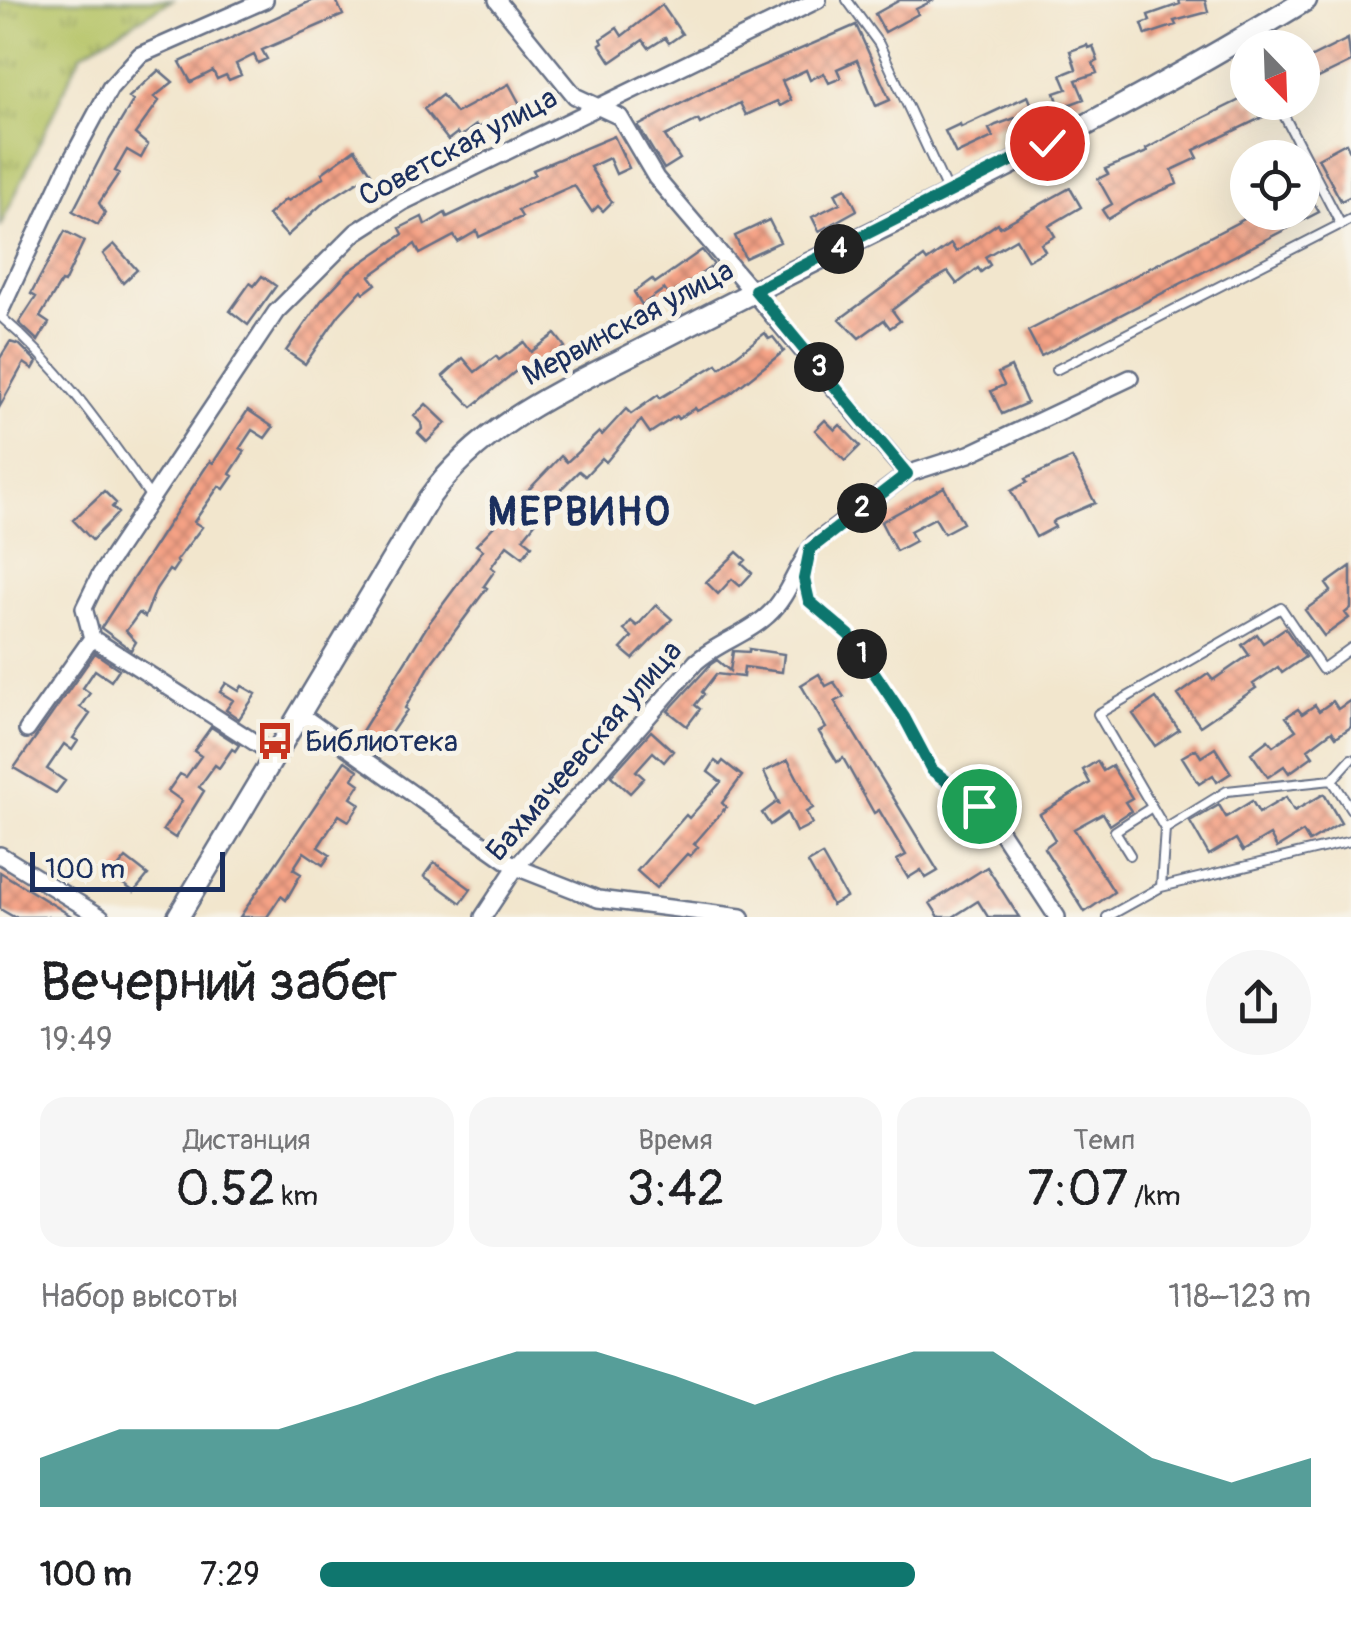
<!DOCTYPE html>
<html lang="ru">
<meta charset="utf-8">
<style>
body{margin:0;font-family:Pangolin,sans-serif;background:#f6f6f6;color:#202124;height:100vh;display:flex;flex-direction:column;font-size:38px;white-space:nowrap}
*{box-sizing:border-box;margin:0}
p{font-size:32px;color:#757577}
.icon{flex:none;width:55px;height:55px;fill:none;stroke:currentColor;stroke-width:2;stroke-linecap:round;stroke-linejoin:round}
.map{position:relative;height:917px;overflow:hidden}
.sheet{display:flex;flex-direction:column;background:#fff;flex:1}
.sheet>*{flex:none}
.needle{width:65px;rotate:157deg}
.fabs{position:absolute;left:1230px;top:30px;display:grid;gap:20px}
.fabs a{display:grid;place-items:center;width:90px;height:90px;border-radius:50%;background:#fff;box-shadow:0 10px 40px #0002;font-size:50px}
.scale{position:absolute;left:30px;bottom:25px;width:195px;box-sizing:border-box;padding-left:10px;border:5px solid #1b2f5e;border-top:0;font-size:28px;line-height:35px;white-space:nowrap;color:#1b2f5e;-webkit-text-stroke:8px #f7f3e8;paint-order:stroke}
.pin{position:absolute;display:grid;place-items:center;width:85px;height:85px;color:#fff;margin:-42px;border:5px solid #fff;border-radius:50%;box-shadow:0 2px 10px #0007}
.km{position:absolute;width:50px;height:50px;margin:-25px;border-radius:50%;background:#222;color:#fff;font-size:28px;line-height:50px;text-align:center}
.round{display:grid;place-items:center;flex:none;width:105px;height:105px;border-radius:52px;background:#f6f6f6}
.head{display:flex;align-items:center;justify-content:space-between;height:170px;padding:0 40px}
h1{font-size:55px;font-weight:600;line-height:75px}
.figures{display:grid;grid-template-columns:repeat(3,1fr);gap:15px;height:170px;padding:10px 40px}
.figures div{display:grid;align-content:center;border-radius:25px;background:#f6f6f6;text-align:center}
.figures b{font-size:50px;font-weight:600}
.figures small{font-size:28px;font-weight:400}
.figures p{font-size:28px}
.chart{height:280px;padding:20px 40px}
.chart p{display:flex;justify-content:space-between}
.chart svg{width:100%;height:180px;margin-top:10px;fill:#0f766e;opacity:.7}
ul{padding:0 40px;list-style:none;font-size:32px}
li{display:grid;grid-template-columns:160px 120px 1fr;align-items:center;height:75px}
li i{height:25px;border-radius:12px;background:#0f766e}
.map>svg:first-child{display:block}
.grass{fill:url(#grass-tufts);stroke:#687a62;stroke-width:2.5}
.building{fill:url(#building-cross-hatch)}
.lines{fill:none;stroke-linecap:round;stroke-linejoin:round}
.service-casing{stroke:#666f85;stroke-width:12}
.minor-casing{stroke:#666f85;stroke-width:20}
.tertiary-casing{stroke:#666f85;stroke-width:25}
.path{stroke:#666f85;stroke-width:2.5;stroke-dasharray:2.5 8;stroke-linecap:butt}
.service{stroke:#fff;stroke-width:8}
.minor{stroke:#fff;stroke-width:15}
.tertiary{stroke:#fff;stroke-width:20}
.route-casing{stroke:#fff;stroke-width:20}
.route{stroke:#0f766e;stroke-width:12}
.labels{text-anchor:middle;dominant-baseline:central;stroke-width:10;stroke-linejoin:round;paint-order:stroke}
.street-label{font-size:30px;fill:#1b2f5e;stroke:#f7f3e8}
.poi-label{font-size:30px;fill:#1b2f5e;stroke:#f7f3e8;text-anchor:start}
.district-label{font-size:40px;font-weight:bold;letter-spacing:2.5px;fill:#1b2f5e;stroke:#f7f3e8}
</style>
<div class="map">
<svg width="1351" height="917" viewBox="0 0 1351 917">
<defs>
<pattern id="grass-tufts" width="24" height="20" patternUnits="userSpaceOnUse" patternTransform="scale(2.5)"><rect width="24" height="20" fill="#b6c467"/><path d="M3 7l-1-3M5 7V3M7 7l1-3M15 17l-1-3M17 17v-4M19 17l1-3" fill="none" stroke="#93a058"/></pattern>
<pattern id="building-cross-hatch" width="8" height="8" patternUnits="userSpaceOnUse" patternTransform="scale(2.5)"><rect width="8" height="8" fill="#f5a285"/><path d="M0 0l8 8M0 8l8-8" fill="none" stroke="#c68470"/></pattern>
</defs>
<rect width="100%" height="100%" fill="#f7f3e8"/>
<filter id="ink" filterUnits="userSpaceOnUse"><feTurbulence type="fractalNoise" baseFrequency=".01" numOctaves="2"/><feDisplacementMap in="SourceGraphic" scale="20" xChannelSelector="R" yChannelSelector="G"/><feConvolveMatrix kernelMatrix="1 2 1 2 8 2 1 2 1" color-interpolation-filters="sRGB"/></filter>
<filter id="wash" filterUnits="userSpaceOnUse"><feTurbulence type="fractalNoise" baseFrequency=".0048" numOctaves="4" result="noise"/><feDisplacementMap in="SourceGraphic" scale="40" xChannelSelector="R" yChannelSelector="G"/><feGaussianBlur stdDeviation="2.25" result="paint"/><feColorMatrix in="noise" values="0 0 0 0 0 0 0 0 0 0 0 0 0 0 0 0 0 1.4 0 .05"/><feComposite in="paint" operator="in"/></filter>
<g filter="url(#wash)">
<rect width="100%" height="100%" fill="#f2e6cd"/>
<path class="grass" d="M 0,0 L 172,0 L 81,54 L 0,227 Z"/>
<g id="blocks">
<path class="building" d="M 313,0 L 336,0 L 343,15 L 262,50 L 267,59 L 258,63 L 254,55 L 236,64 L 241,75 L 229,80 L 226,75 L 217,79 L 213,71 L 191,82 L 180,62 Z
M 900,0 L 934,0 L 916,9 L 918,14 L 885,32 L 875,14 Z
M 1179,0 L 1205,0 L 1208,12 L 1174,21 L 1176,25 L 1146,35 L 1142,24 L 1150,21 L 1148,15 L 1180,4 Z
M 662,5 L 682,34 L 669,43 L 665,38 L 649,48 L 643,40 L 611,62 L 600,45 L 603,43 L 601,39 L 617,28 L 622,36 Z
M 856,25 L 890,100 L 876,106 L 857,60 L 837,69 L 841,78 L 829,83 L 824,73 L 810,80 L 806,70 L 782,81 L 791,100 L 780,106 L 777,101 L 746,115 L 740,103 L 700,124 L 698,120 L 665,136 L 680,159 L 664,169 L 638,126 L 711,88 Z
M 1348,39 L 1351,62 L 1302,86 L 1302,62 Z
M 1087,45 L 1088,48 L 1093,46 L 1098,61 L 1093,63 L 1097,73 L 1076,80 L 1084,99 L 1060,108 L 1055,93 L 1067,89 L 1061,75 L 1076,69 L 1070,51 Z
M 159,70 L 173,82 L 154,97 L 159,101 L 135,134 L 148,145 L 141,158 L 127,150 L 115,171 L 119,173 L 99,203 L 105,213 L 98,225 L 73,211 L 110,139 L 133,101 L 129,97 Z
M 509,84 L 521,106 L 478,128 L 476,125 L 460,137 L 457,133 L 448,140 L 424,109 L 442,95 L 456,113 Z
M 1028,96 L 1037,118 L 1018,126 L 1015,118 L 996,125 L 989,129 L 993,137 L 956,154 L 945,131 L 960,124 L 961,127 Z
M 1248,96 L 1248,102 L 1256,102 L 1263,117 L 1194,150 L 1198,158 L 1172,170 L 1177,184 L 1138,201 L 1108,219 L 1102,210 L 1112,204 L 1098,179 L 1108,174 L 1105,169 L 1147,152 L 1146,149 L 1193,123 Z
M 614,136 L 629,168 L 616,174 L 609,158 L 590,167 L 612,202 L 603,211 L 598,206 L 592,212 L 574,185 L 518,210 L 522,217 L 479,237 L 477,231 L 458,242 L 454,236 L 420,254 L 415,244 L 370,276 L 376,284 L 364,293 L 362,290 L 339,315 L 305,364 L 286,351 L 321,301 L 348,272 L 403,234 L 400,228 L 422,217 L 425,225 L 445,213 L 447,217 L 524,180 L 535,174 L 533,170 Z
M 1346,143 L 1351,153 L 1351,196 L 1341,201 L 1318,158 Z
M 355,149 L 371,173 L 321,205 L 287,236 L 268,215 L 286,199 L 288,201 L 324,177 L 322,173 Z
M 1302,183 L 1319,212 L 1041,356 L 1028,331 L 1258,212 L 1302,212 Z
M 846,188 L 857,210 L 819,231 L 812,217 L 840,203 L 835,193 Z
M 1070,188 L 1081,207 L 1049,226 L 1055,236 L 1041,244 L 1045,251 L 1028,260 L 1016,239 L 985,257 L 990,265 L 981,272 L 978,268 L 957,284 L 948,272 L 924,286 L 892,310 L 900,321 L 890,328 L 884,320 L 859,338 L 840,319 L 924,257 L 927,261 L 951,244 L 956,252 L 998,223 L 1000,227 Z
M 769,220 L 780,242 L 745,258 L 735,236 Z
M 65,231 L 84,241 L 64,283 L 61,282 L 40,317 L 49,323 L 38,341 L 19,323 L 36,297 L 31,294 Z
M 114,244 L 137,270 L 123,283 L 103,254 Z
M 702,250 L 714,265 L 669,296 L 664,289 L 642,305 L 634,292 L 652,279 L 655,283 Z
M 262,276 L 276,286 L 248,325 L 230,311 L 250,283 L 254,286 Z
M 765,333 L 769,339 L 773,337 L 784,351 L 730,394 L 697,411 L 695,408 L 678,419 L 676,416 L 650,433 L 641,420 L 606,462 L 602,458 L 585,476 L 579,471 L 560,490 L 536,515 L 539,518 L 523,538 L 532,545 L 523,557 L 507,545 L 491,567 L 495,570 L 484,586 L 487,588 L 432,662 L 405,708 L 407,710 L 379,750 L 359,736 L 429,623 L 483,550 L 476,545 L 561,456 L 567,462 L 599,432 L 602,435 L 626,409 L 631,414 L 658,395 L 660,398 L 717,364 L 720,368 Z
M 555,334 L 565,347 L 546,361 L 543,357 L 525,371 L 521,367 L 472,407 L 443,376 L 463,358 L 475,372 L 496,356 L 499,360 L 524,342 L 531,352 Z
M 10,342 L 20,345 L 37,362 L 33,369 L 24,363 L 0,406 L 0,358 Z
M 1011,367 L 1027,403 L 1002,414 L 991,391 L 1004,385 L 998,373 Z
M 426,404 L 446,423 L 427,442 L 418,433 L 422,429 L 421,423 L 414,416 Z
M 248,410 L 273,427 L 265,438 L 252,430 L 240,448 L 245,451 L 230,474 L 233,476 L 224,489 L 219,486 L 194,522 L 202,527 L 176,561 L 178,563 L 172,572 L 169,570 L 156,589 L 145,617 L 139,613 L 126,631 L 136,642 L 131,650 L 101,628 L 192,488 L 210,461 L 213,463 Z
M 825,420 L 835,430 L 840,425 L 860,446 L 845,461 L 815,430 Z
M 1072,458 L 1095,503 L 1055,520 L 1052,523 L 1055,527 L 1036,537 L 1011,491 L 1027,482 L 1025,479 Z
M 944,487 L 963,523 L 944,533 L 935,518 L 910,531 L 915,541 L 896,551 L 881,522 Z
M 104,491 L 116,503 L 112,507 L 118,513 L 92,540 L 73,520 Z
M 737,552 L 746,560 L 742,564 L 752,573 L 740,586 L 732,579 L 718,594 L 706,582 Z
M 1351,566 L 1351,608 L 1345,613 L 1349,618 L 1324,636 L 1305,610 L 1331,591 L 1326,584 Z
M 656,605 L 672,619 L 633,659 L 621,649 L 632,637 L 624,630 L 631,621 L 637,626 Z
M 1285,628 L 1305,657 L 1282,673 L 1278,667 L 1253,684 L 1256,688 L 1200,726 L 1178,695 L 1208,674 L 1213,680 L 1249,655 L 1242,645 L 1257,634 L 1263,643 Z
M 749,649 L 784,654 L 782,672 L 744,667 L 743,677 L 716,674 L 702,692 L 704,694 L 695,705 L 700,709 L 687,726 L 668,711 L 711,664 L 717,660 L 730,671 L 733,651 L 749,652 Z
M 95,653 L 119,669 L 111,681 L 95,670 L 83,688 L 90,693 L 80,707 L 90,714 L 73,738 L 78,741 L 72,750 L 64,744 L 47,769 L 65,781 L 56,793 L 14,768 Z
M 819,674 L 826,686 L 834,682 L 844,697 L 835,702 L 938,871 L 926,878 L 921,870 L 908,878 L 897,860 L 906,855 L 879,810 L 874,813 L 843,758 L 837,762 L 819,732 L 826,728 L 801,685 Z
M 226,683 L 239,691 L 242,686 L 256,694 L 239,719 L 226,710 L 233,700 L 220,692 Z
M 1156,698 L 1179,730 L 1155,746 L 1133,714 Z
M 1351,700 L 1351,727 L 1336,737 L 1332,731 L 1308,749 L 1313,756 L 1289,773 L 1284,766 L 1268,777 L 1251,753 L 1268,740 L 1273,746 L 1296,730 L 1286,717 L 1298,709 L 1302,714 L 1315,705 L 1319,711 L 1333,701 L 1338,709 Z
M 211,727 L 239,745 L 235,751 L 232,749 L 219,768 L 215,765 L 199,787 L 204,791 L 175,838 L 163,830 L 182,801 L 168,791 L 180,774 L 186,777 L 201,756 L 194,751 Z
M 651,731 L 673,751 L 664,762 L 653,752 L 636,771 L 644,778 L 630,793 L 611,776 Z
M 1215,748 L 1231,773 L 1217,782 L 1213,775 L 1199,784 L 1182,757 L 1196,749 L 1201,757 Z
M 788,760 L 813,808 L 806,812 L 812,824 L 796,832 L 787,813 L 770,825 L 762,813 L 777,802 L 780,805 L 764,772 Z
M 345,761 L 358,770 L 353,779 L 360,784 L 351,798 L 360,804 L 349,821 L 339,815 L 318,847 L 330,855 L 323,865 L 304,852 L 293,869 L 301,874 L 286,900 L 281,896 L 267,917 L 240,917 Z
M 715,761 L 720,765 L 723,761 L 742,776 L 722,803 L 726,807 L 694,844 L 698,847 L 690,856 L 687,854 L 656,888 L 637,871 L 686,815 L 689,818 L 721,782 L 708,772 Z
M 1097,761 L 1103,771 L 1112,766 L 1132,798 L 1125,802 L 1131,811 L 1110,825 L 1103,813 L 1074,829 L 1114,892 L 1085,912 L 1044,848 L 1055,840 L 1040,814 L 1090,783 L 1083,770 Z
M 1324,794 L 1341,823 L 1309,842 L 1303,832 L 1277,848 L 1270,835 L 1243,851 L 1236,839 L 1209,855 L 1190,822 L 1219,805 L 1226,817 L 1252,801 L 1259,813 L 1286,797 L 1294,811 Z
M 822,855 L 846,897 L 832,905 L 808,863 Z
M 126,858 L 148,875 L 134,892 L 112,875 Z
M 434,862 L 471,889 L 461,903 L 424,876 Z
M 987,867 L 1019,917 L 988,917 L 978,901 L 953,917 L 939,917 L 930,903 Z
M 0,872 L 73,917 L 14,917 L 0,909 Z"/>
</g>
</g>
<g filter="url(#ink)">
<use href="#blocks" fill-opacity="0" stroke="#666f85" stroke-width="2.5"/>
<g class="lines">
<g class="service-casing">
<path id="service" d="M 847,0 L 879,44 L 949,195
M 1277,102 L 1341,225
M 0,316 C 61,368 104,431 150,496
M 1056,370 L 1351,219
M 1332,780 L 1351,759
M 1165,829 L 1227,791 L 1332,780 L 1351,809
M 1130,855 L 1115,831 L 1152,807
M 1161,887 L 1351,841
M 1107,917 L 1161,887 L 1165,829 L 1098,714 L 1281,608 L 1322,669 L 1351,648"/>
</g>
<g class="minor-casing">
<path id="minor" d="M 497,0 L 575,96 L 620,117 L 656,178 L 907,474
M 0,312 L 67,168 L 110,88 L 140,55 L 265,0
M 301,715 L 516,867 L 598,899 L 741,917
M 27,730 L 92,638
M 276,756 L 92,638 L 84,608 L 100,575 L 276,312 L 356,232 L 403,202 L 818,0
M 995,823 L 1057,917
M 0,855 L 101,917
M 483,917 L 516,867 L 696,662 C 718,642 747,635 768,615 C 790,595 796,565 815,543 L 907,474 L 969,454 L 1130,378"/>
</g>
<g class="tertiary-casing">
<path id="tertiary" d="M 178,917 L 429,498 C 485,420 568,388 650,345 C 742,297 834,251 927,206 C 1056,143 1184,74 1306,0"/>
</g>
<path class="path" d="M 805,585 L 809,601 L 849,635 L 904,717 L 932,770 L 986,814"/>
<use href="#service" class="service"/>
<use href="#minor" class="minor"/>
<use href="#tertiary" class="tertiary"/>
</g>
</g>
<g class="lines" filter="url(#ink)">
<g class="route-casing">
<path id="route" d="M 979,806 L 932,770 L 904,717 L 849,635 L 809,601 L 804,579 L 810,549 L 907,474 L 755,290 L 1047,143"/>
</g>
<use href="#route" class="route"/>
</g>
<defs>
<g id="bus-bare" transform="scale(3)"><path d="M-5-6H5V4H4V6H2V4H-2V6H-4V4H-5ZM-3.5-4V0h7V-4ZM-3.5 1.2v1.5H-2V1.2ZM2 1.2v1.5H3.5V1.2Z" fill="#c8321e" stroke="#f7f3e8" stroke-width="2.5" paint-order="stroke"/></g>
</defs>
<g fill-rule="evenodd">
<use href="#bus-bare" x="275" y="741"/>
</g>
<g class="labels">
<g class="street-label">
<text transform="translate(458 147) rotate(-28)">Советская улица</text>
<text transform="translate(628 323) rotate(-28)">Мервинская улица</text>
<text transform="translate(584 751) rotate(-49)">Бахмачеевская улица</text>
</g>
<g class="poi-label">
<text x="305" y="741">Библиотека</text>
</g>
<g class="district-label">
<text x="580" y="512">МЕРВИНО</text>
</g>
</g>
</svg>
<div class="fabs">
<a><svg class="needle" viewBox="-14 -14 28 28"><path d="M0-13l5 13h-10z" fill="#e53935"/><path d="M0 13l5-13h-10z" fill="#757577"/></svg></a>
<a><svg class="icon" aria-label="locate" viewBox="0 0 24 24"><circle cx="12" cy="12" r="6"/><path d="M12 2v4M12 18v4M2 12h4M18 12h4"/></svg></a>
</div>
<div class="scale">100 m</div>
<div class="pin" style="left:979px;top:806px;background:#1e9e55"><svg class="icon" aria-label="arrive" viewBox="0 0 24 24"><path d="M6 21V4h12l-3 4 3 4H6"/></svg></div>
<div class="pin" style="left:1047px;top:143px;background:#d93025"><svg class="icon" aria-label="check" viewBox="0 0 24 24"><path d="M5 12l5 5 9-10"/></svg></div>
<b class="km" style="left:862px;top:654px">1</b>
<b class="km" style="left:862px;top:508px">2</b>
<b class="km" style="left:819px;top:367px">3</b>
<b class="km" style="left:839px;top:249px">4</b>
</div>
<section class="sheet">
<div class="head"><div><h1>Вечерний забег</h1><p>19:49</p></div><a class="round"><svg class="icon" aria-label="share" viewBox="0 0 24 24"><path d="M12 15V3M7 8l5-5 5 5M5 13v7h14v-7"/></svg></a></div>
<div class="figures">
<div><p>Дистанция</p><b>0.52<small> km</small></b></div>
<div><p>Время</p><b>3:42</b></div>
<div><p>Темп</p><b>7:07<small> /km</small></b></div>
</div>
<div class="chart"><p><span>Набор высоты</span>118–123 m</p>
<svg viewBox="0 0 160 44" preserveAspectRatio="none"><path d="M0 44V32L10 25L20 25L30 25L40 19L50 12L60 6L70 6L80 12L90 19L100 12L110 6L120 6L130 19L140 32L150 38L160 32V44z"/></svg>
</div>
<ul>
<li><b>100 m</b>7:29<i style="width:60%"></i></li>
</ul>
</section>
